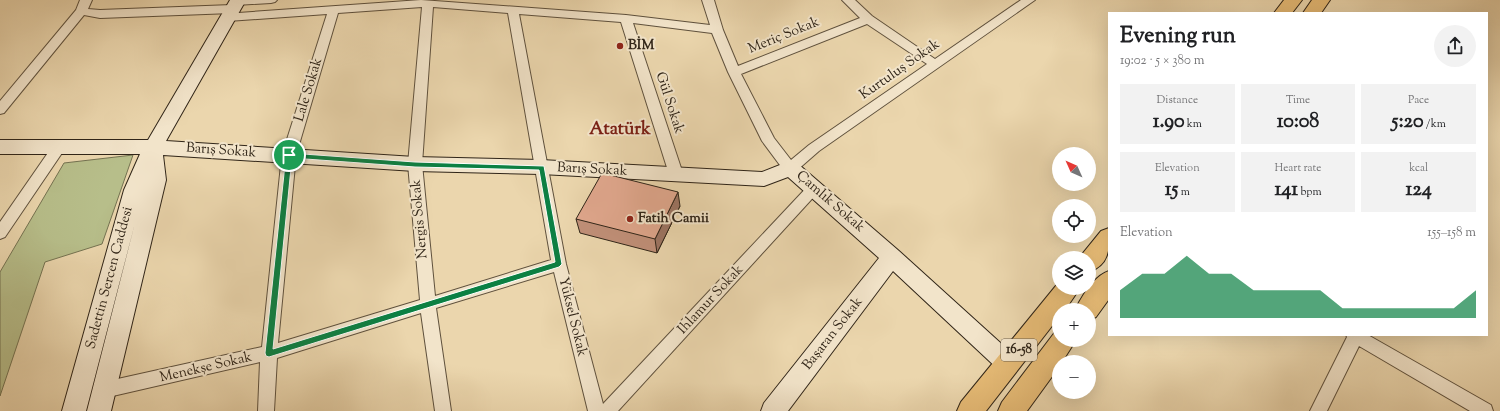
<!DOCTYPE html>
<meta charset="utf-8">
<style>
body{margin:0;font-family:"Sorts Mill Goudy",serif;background:#f2f2f2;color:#202124;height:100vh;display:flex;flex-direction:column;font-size:15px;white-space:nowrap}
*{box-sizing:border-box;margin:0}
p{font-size:13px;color:#757577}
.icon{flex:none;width:22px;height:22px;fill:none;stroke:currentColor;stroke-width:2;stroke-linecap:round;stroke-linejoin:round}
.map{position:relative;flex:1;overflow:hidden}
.side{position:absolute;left:1108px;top:12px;width:380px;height:324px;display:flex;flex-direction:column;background:#fff;border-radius:0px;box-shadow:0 4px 16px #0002}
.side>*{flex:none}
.needle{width:26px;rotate:315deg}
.controls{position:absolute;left:1052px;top:147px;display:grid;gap:8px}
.controls a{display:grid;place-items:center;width:44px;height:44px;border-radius:50%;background:#fff;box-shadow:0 4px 16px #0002;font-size:20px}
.pin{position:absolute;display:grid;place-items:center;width:34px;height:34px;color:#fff;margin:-17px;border:2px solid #fff;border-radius:50%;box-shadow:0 1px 4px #0007}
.round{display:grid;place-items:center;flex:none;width:42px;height:42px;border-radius:21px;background:#f2f2f2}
.headline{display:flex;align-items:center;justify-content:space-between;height:68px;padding:0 12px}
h1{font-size:22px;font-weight:700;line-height:30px}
.figures{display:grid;grid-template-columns:repeat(3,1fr);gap:6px;height:68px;padding:4px 12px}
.figures div{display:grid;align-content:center;border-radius:0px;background:#f2f2f2;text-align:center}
.figures b{font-size:20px;font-weight:700}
.figures small{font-size:11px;font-weight:400}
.figures p{font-size:11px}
.chart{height:112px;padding:8px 12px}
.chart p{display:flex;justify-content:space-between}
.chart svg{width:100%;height:72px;margin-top:4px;fill:#0b8043;opacity:.7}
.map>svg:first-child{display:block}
.green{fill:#b7be8a;stroke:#747251}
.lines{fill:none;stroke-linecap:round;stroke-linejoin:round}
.street-casing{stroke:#5f513d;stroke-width:2}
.secondary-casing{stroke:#302518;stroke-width:2}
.primary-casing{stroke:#302518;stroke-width:2}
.street{fill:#f2e4ca;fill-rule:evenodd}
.secondary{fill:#f2e4ca;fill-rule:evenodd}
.primary{fill:#e6bb76;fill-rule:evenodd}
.wall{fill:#c19079;stroke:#302518}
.shaded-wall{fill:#9d7563;stroke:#302518}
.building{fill:#e0a78d;stroke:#302518}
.route{fill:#0b8043;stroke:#fff;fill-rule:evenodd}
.poi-dot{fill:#8f2418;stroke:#f2e4ca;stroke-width:1.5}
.labels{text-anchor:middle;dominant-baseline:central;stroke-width:4;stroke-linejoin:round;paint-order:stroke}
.shield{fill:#f2e4ca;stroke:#6a5e4d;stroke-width:1}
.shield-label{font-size:13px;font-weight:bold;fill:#302518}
.street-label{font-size:14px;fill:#302518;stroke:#f2e4ca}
.poi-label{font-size:14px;font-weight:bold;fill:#302518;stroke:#f2e4ca;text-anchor:start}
.district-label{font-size:18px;font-weight:bold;fill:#7a1f14;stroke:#f2e4ca}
</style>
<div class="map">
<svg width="1500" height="411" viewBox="0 0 1500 411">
<rect width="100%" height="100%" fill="#ebd6ad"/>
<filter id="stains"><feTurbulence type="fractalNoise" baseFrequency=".005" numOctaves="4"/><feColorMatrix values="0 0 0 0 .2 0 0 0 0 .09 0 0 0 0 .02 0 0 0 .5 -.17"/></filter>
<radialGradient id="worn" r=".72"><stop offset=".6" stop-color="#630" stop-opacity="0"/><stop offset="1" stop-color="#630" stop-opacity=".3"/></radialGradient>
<path class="green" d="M 133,155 L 102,244 L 45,262 L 0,396 L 0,272 L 64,163 Z"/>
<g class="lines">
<g class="street-casing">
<path id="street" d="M 80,0 L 92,0 L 88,9 L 100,10 L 232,5 L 236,7 L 238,9 L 236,11 L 232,13 L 100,18 L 84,15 L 4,113 L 0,114 L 0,101 L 76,10 Z
M 232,0 L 277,0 L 275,2 L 271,3 L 236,5 L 232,4 L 230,2 Z
M 421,0 L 626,15 L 710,25 L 702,0 L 714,0 L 723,30 L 738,66 L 860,18 L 842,0 L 855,0 L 872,16 L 935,59 L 1021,0 L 1035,0 L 819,151 L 795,172 L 790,173 L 785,172 L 762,141 L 728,72 L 712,33 L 633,23 L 683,174 L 681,178 L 676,179 L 671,178 L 669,174 L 621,22 L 519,14 L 566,264 L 603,404 L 809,185 L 814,184 L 819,185 L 821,189 L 618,411 L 588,411 L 554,272 L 436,308 L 451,411 L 435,411 L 421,313 L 277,358 L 274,411 L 258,411 L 260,362 L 104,398 L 98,395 L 96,390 L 98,385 L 104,382 L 262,347 L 282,155 L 327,14 L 228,21 L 224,20 L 222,17 L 224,14 ZM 422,7 L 408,164 L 420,300 L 278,343 L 296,155 L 338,13 ZM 433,7 L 508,13 L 551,260 L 435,296 L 422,164 ZM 867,24 L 927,64 L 809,145 L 791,160 L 774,138 L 741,74 Z
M 59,142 L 64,144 L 66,147 L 64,150 L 5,237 L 0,239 L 0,222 L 54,144 Z
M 1346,335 L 1368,335 L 1491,405 L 1493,411 L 1470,411 L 1359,346 L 1327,411 L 1310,411 L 1347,337 Z"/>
</g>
<g class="secondary-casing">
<path id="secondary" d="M 230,0 L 246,0 L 166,141 L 415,157 L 541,160 L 762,172 L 790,161 L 797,163 L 899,251 L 1016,357 L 1020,364 L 1016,371 L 1008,374 L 1000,371 L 893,271 L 788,411 L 761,411 L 764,403 L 879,258 L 788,177 L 764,186 L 541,174 L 415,171 L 163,155 L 166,180 L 111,411 L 87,411 L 135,223 L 86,411 L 62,411 L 124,190 L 140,154 L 0,154 L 0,140 L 148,140 Z"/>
</g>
<g class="primary-casing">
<path id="primary" d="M 1284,0 L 1302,0 L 1292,13 L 1274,13 Z
M 1312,0 L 1330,0 L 1321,13 L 1303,13 Z
M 1109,228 C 1109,247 1111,264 1089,272 L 1089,258 L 1079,258 L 1101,231 Z
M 1109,271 L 1109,299 L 1096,317 L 1089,320 L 1089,310 L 1075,310 C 1082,296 1094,276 1109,271 Z
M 1059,282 L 1059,288 L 1080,288 L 1065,310 L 1059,310 L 1059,317 L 986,411 L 957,411 L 961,402 Z
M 1059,331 L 1059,340 L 1076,340 L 1062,362 L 1059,362 L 1059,367 L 1027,411 L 998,411 L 1002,402 L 1055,332 Z"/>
</g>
<use href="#street" class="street"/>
<use href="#secondary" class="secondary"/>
<use href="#primary" class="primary"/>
</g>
<path class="wall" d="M 680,206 L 657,253 L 580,233 L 576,219 Z"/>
<path class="shaded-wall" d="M 678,192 L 680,206 L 657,253 L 655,239 Z"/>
<path class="building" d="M 602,173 L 678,192 L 655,239 L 576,219 Z"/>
<path class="route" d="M 289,153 L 415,162 L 544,166 L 562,264 L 559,267 L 269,357 L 266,356 L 265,353 L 286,155 ZM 292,158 L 415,167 L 539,170 L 555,262 L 273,349 Z"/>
<g class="poi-dot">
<circle cx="620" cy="46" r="4"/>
<circle cx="630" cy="219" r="4"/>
</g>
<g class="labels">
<rect class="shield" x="1001" y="339" width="36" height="22" rx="3"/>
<g class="shield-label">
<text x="1019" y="350">16-58</text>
</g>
<g class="street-label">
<text transform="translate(784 36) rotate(-22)">Meriç Sokak</text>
<text transform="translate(900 70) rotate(-35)">Kurtuluş Sokak</text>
<text transform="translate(309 90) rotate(-73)">Lale Sokak</text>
<text transform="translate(669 103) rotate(72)">Gül Sokak</text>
<text transform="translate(221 151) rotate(4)">Barış Sokak</text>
<text transform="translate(592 170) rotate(3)">Barış Sokak</text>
<text transform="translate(830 202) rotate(41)">Çamlık Sokak</text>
<text transform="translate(420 219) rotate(-95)">Nergis Sokak</text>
<text transform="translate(110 278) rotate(-75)">Sadettin Sercen Caddesi</text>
<text transform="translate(711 300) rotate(-47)">Ihlamur Sokak</text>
<text transform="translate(572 317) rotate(76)">Yüksel Sokak</text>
<text transform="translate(833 334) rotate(-52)">Başaran Sokak</text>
<text transform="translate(206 368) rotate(-13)">Menekşe Sokak</text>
</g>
<g class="poi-label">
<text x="628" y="46">BİM</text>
<text x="638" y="219">Fatih Camii</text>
</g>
<g class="district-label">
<text x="620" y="130">Atatürk</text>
</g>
</g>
<rect width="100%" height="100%" filter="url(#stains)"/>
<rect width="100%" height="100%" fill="url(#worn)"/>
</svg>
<div class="controls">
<a><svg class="needle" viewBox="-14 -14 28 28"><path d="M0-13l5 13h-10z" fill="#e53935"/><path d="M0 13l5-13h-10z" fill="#757577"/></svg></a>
<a><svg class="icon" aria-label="locate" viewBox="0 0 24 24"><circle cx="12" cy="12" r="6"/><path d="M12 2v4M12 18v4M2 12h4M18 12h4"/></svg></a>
<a><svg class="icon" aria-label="layers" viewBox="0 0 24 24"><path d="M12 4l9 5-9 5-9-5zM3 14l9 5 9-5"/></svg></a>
<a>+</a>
<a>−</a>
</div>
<div class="pin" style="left:289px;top:155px;background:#1e9e55"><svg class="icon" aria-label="arrive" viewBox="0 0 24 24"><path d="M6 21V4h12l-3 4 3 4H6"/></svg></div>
<section class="side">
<div class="headline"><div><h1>Evening run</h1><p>19:02 · 5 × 380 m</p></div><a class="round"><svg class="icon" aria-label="share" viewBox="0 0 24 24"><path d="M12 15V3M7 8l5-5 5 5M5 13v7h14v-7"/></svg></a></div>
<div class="figures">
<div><p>Distance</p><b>1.90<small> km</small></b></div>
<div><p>Time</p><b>10:08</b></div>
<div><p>Pace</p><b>5:20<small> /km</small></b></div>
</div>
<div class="figures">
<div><p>Elevation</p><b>15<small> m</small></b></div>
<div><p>Heart rate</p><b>141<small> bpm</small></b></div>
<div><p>kcal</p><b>124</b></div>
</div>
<div class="chart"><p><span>Elevation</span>155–158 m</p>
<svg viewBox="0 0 160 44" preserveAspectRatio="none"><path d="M0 44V27L10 17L20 17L30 6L40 17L50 17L60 27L70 27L80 27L90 27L100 38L110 38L120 38L130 38L140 38L150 38L160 27V44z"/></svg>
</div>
</section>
</div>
